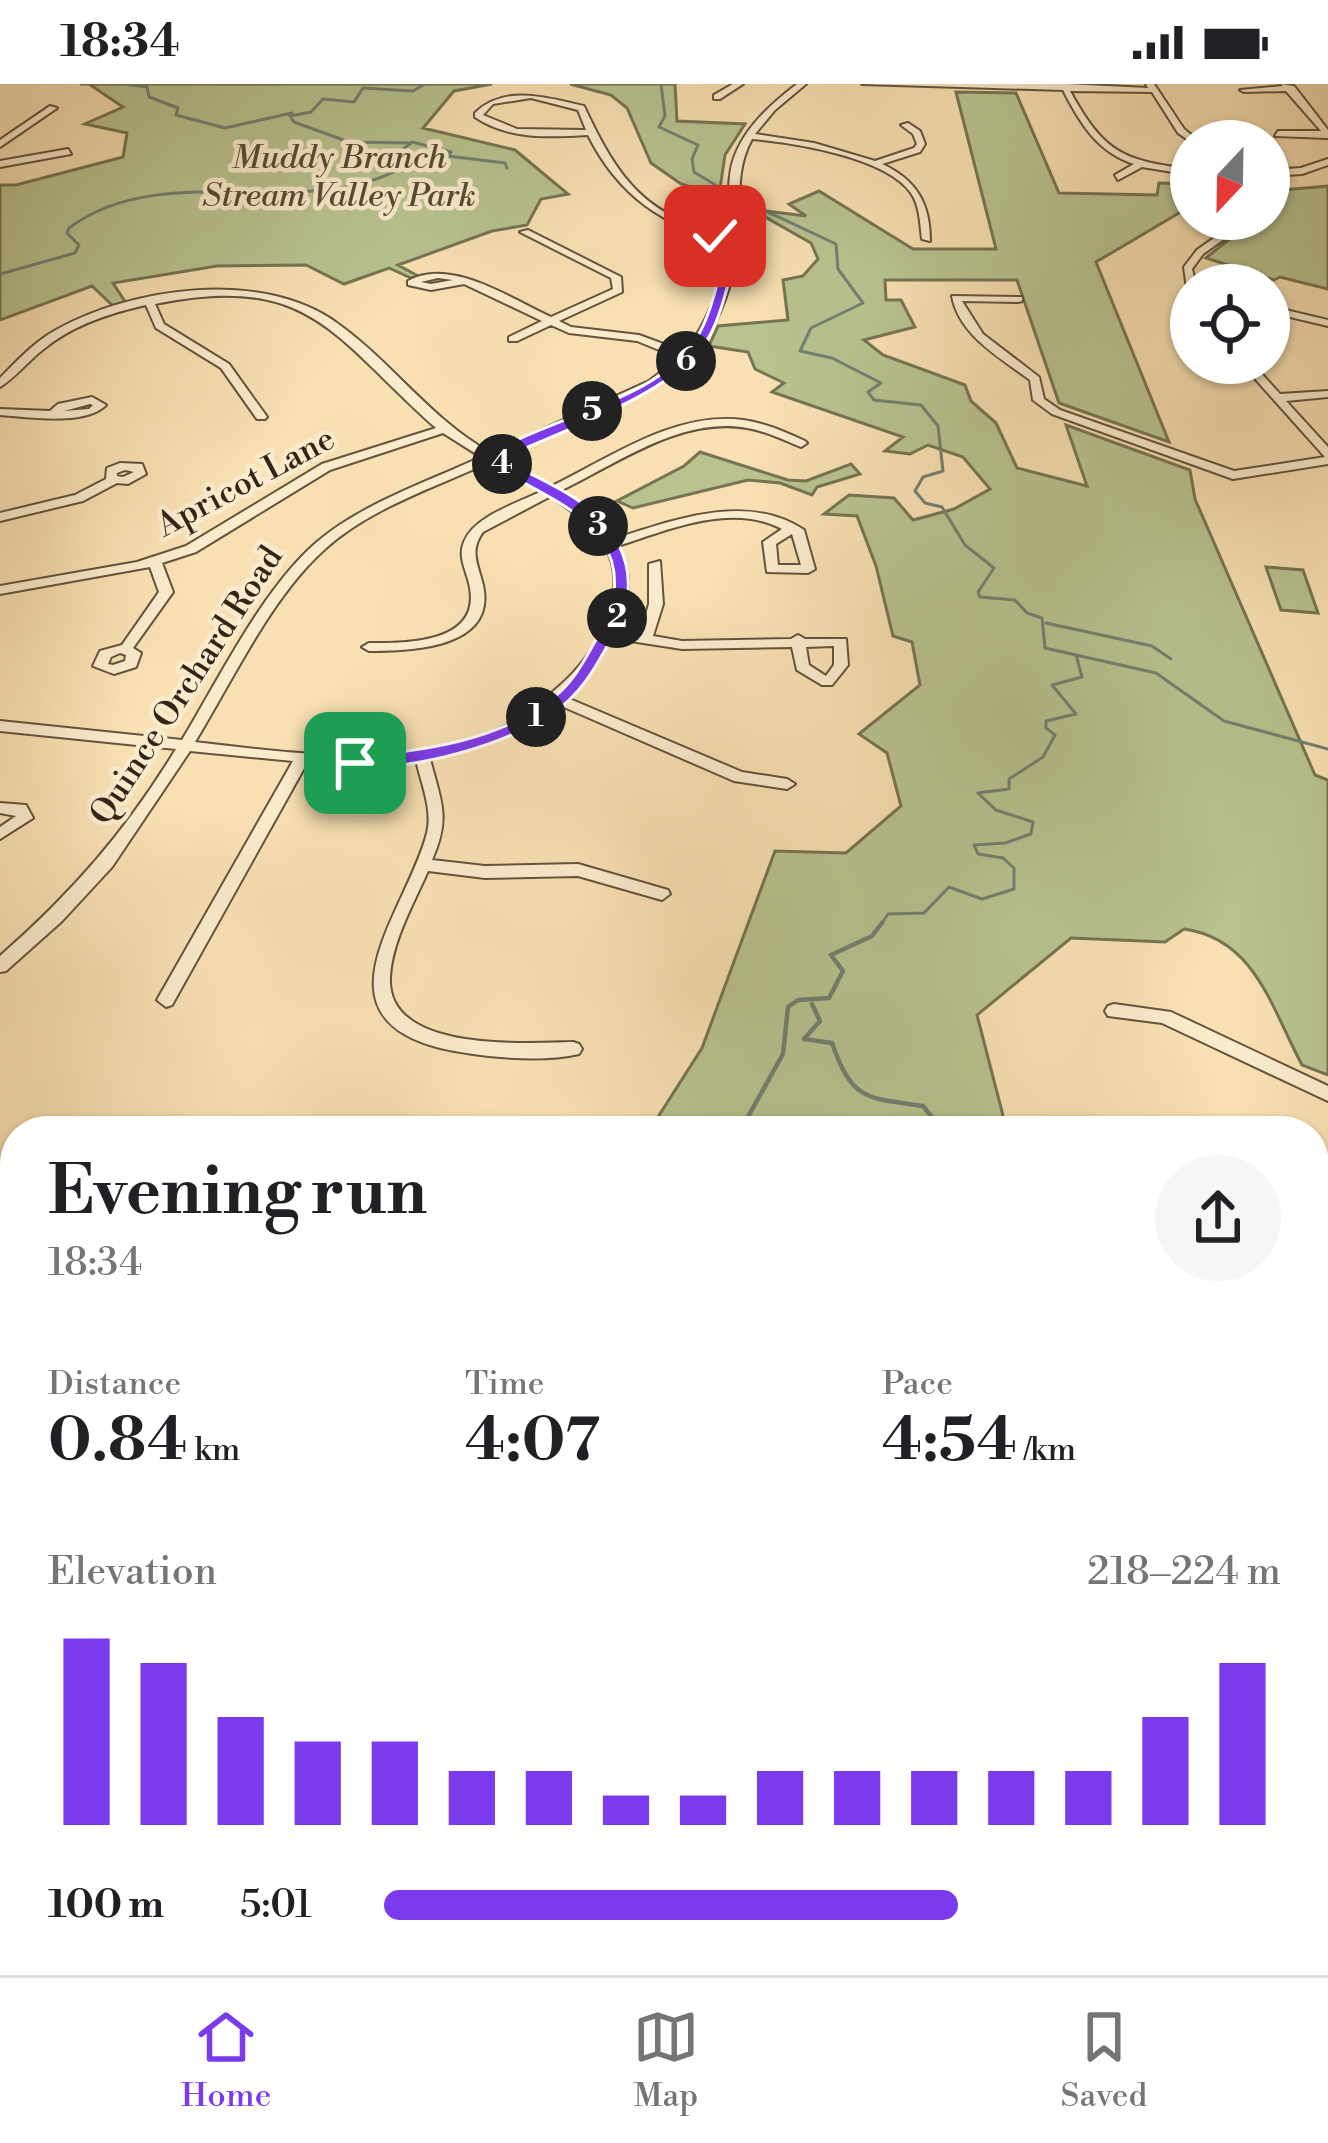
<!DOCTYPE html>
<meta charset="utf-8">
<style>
body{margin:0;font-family:"Libre Bodoni",serif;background:#f6f6f6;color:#202124;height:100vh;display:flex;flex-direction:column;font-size:45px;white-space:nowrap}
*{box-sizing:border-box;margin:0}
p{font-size:39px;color:#757577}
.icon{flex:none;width:66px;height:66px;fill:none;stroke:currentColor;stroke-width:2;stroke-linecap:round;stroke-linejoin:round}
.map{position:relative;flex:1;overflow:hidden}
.panel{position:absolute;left:0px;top:1032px;width:1329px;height:861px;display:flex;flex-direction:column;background:#fff;border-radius:48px 48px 0 0;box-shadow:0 3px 9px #0004}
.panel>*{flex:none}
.needle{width:78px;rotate:202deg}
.controls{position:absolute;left:1170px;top:36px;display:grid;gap:24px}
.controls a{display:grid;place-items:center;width:120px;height:120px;border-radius:50%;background:#fff;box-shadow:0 3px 9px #0004;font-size:60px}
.pin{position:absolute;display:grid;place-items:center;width:102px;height:102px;color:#fff;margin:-51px;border-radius:24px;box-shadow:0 6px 18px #0006}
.km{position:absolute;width:60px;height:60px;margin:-30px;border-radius:50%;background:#222;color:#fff;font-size:33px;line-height:60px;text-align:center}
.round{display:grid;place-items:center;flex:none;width:126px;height:126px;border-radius:63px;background:#f6f6f6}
.headline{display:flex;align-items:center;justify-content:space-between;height:204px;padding:0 48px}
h1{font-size:66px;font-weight:800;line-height:90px}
.figures{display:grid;grid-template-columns:repeat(3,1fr);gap:18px;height:204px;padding:12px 48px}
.figures div{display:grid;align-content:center}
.figures b{font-size:60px;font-weight:800}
.figures small{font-size:33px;font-weight:400}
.figures p{font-size:33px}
.chart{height:336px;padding:24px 48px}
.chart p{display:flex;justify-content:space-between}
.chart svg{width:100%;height:216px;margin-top:12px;stroke:#7c3aed;stroke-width:6}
ul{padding:0 48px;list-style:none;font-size:39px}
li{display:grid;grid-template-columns:192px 144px 1fr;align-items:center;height:90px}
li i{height:30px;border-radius:15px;background:#7c3aed}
.status{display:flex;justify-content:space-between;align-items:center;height:84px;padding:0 60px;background:#fff;direction:ltr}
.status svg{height:33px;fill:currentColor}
.dock{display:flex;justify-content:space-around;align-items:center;height:168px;border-top:3px solid #e0e0e0;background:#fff;font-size:33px;color:#757577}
.dock a{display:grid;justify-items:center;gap:6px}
.dock .selected{color:#7c3aed}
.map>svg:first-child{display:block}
.green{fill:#b8c390;stroke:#767453;stroke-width:3}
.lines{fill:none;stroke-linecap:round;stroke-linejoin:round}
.stream-far2{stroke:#738072;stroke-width:3}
.stream-far1{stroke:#738072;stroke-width:4.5}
.stream{stroke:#738072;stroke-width:6}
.minor-casing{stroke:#64533d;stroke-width:4}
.minor{fill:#faebcd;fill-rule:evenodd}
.route{fill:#7c3aed;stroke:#fff;stroke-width:3}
.labels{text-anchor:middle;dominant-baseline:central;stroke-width:9;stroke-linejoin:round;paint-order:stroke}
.far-park-label{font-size:33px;font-style:italic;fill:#544c34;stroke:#faebcd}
.far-street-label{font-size:33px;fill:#332416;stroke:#faebcd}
</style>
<div class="status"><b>18:34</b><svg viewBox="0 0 49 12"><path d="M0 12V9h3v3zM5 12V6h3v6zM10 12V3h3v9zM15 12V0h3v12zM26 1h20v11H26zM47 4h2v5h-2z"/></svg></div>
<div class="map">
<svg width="1328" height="1891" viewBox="0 0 1328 1891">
<rect width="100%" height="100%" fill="#f8e0b2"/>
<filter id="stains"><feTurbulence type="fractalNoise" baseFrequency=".00167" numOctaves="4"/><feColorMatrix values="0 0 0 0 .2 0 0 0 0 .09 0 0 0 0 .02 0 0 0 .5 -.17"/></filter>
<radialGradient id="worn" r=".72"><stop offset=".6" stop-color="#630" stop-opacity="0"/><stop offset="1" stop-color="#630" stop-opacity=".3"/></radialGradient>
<path class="green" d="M 80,0 L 492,0 L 454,7 L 423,44 L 515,66 L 568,110 L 541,115 L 527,141 L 492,147 L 398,181 L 418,192 L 411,194 L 389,184 L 344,200 L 306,181 L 217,182 L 113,199 L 126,219 L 112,221 L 92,202 L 0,236 L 0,101 L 16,101 L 123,73 L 127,49 L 85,40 L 123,23 L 89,0 Z
M 570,0 L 675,0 L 677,37 L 745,40 L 725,71 L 719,111 L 681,100 L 651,79 L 627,24 L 611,11 Z
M 956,8 L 1016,9 L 1059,109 L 1157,111 L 1159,99 L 1191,100 L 1191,122 L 1096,178 L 1169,358 L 1059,319 L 1017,196 L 885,196 L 886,216 L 901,216 L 915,243 L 864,256 L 883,271 L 965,301 L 971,317 L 996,339 L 1017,384 L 1087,402 L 1066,341 L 1190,386 L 1195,415 L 1315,691 L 1328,696 L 1328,991 L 1302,981 C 1271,923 1255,855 1184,845 L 1165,858 L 1071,854 L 977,931 L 1007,1047 L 649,1047 L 702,964 L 775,767 L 846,769 L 901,722 L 887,669 L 859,650 L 920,601 L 912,558 L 893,552 L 876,482 L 857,432 L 824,430 L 849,411 L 894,414 L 913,436 L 954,425 L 990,405 L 963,373 L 928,361 L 910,370 L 885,367 L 903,353 L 772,308 L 784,299 L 755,285 L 748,268 L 709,262 L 718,242 L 788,236 L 783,196 L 803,192 L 818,175 L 811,159 L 751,125 L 806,132 L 789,120 L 819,107 L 913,165 L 996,165 Z
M 1328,102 L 1328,205 L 1280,193 L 1274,196 L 1206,174 L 1254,135 L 1269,135 L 1269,107 Z
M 700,368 L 788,396 L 806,397 L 851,380 L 860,390 L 817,403 L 812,411 L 780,399 L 748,396 L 633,424 L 617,417 L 684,382 Z
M 1266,483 L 1303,486 L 1318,529 L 1281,526 Z
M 1328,1330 L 1328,1439 L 1314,1440 L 1314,1335 Z
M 10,1847 L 15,1847 L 15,1878 L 490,1878 L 499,1891 L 0,1891 L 0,1867 Z"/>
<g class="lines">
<path class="stream-far2" d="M 124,0 L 147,3 L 149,13 L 178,24 L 176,31 L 225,44 L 292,29
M 661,0 L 665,32 L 659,43 L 698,61 L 692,75 L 694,88 L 722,105
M 412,58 L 451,68 L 448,72 L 505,79 L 507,84
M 745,112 L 753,121 L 836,160 L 838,185 L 863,219 L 811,244 L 800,267 L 832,274 L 881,299 L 868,308 L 874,316 L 921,321 L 938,342 L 943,387 L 923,393 L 915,407 L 925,419 L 942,423 L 965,461 L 994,484 L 978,508 L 980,513 L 1015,516 L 1027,529 L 1042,534 L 1045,564 L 1076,571 L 1082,593 L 1052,601 L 1076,630 L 1046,637 L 1046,644 L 1055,651 L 1043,673 L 1009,695 L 1009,705 L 978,709 L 996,726 L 1033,738 L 1031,750 L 1005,759 L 974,761 L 978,770 L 1003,774 L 1014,784 L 1014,805 L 982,815 L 949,803 L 924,829 L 888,830 L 880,842
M 0,190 L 75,169 L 79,161 L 67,149 L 69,144 C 164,73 305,139 403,83 L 395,71 L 411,59 L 349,58 L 294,38 L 290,32 L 311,28 L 323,15 L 354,18 L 363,4 L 413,7 L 425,0
M 1046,539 L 1152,562 L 1171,575
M 1076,571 L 1156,589 L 1224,637 L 1328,665"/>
<path class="stream-far1" d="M 812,920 L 820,937 L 804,955 L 832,959 C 852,1017 867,1014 923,1022 L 943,1047
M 740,1047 L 783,970 L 788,923 L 798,916 L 829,914 L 843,887 L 831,871 L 872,852 L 882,839
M 989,1047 L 993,1040 L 1030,1047"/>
<path class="stream" d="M 310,1891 L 314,1878"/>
<g class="minor-casing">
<path id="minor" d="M 733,0 L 743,0 L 720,15 L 714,15 L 714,11 Z
M 797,0 L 806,0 L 775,26 L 755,50 L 814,59 L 875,77 L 914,64 L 917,60 L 913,50 L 901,41 L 908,39 L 920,47 L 925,60 L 920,68 L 882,80 C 917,96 930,120 930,157 L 922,155 C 920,140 920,122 911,109 C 886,73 795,59 752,55 C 731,93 744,132 737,172 C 730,208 716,245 693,273 C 664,308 549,351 499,374 L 552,402 C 610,374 675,327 743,336 C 765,339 785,348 805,357 L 807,359 L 801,363 C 783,356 766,347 747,344 C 681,332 617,380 560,407 L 588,426 L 614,455 C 674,436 747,408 804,446 L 815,485 L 808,489 L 767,488 L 763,458 L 782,445 C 731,418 668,446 618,462 C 634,491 629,518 616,547 L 640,551 L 649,520 L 649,480 L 660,477 L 663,520 L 653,552 L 682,557 L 791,555 L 798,551 L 805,555 L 846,555 L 848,581 L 832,601 L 822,601 L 797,586 L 792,563 L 682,565 L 611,554 L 581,599 L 565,613 L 742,688 L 787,695 L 795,700 L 787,705 L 734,697 L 557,620 C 520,652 477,663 430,675 C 441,718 451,733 432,776 L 485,782 L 578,780 L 668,806 L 670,810 L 662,816 L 578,792 L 485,794 L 428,787 C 414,819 392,857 390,893 C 386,969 524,959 573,958 L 579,960 L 582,965 L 579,970 C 540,979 480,973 440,964 C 310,931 408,825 427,749 C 433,726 421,699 416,676 L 368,680 L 307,679 L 172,921 L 166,923 L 157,916 L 293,677 L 190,667 L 112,783 L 62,837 L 6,887 L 0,888 L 0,872 C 72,809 126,747 176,665 L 0,647 L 0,637 L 182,656 C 219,595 263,504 317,458 C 363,419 427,398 481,373 L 443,349 L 330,386 L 196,468 L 162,479 L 173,508 L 133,564 L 141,569 L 136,583 L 114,590 L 93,582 L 100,567 L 122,561 L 159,508 L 150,483 L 0,510 L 0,502 L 137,478 L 186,462 L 322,380 L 436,344 C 333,253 311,188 155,220 L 164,240 L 229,280 L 267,333 L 265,335 L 257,335 L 221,284 L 156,244 L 146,221 C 110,229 73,241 45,264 C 29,276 16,293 0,303 L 0,294 C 17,277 34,258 56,246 C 133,203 262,185 337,239 C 393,279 429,334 491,369 L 649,297 L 679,274 L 637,257 L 569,249 L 551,241 L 517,257 L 509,257 L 509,253 L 542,237 L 464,200 L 431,206 L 408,201 L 408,197 C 451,173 511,215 551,233 L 613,205 L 611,194 L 520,148 L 528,146 L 621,193 L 622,208 L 559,237 L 571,243 L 639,251 L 685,268 C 710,235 723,198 729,157 C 664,144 618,111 588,51 C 549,53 509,56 475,33 L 475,29 C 504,0 548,14 584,22 C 618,95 646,135 730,151 C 731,132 727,112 730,92 C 734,53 767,23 797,0 ZM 531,14 L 578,26 L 586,46 L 517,45 L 483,31 L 493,20 ZM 438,194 L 453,196 L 431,200 L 421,198 ZM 490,378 L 542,407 C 518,419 474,432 464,458 C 457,474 468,489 470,504 C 480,560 405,559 369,559 L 362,563 L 369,567 C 410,567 497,565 483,501 C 478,480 469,467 483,448 L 551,412 C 597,445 628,471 609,531 C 600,558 578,587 556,605 C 547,613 538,623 528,629 C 437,691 299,670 195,658 C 233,596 271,513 325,465 C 370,424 436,403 490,378 ZM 792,450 L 801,481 L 778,481 L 776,460 ZM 834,562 L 834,581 L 826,592 L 809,581 L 806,563 ZM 120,569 L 126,571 L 125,577 L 113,581 L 108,580 L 111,573 Z
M 862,0 L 1067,0 L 1148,4 L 1146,0 L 1154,0 L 1184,45 L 1199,57 L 1191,58 L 1178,49 L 1152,8 L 1070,7 C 1104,69 1123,77 1191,85 L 1191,91 L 1142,83 L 1118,96 L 1115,91 L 1134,80 C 1097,68 1080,39 1063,6 Z
M 1281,0 L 1294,2 L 1328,46 L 1328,54 L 1275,52 L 1278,47 L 1321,47 L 1286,7 L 1244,8 L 1240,6 L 1283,2 Z
M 50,22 L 57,24 L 0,63 L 0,56 Z
M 68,65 L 71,70 L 0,83 L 0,77 Z
M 1328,75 L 1328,81 L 1302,90 L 1269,92 L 1269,86 L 1301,84 Z
M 1241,135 L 1252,135 L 1203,170 L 1192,185 L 1196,201 L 1191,201 L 1191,206 L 1187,205 L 1184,183 L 1197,166 Z
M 952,212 L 1022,213 L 1022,217 L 1018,218 L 962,217 L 983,250 L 1039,293 L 1044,315 L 1060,326 L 1234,387 L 1325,373 L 1241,279 L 1252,279 L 1280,310 L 1328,307 L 1328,313 L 1286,317 L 1328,363 L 1328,380 L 1233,395 L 1052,330 L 1033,316 L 1030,296 C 999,273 959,251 952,212 Z
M 1269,222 L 1328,236 L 1328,242 L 1269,228 Z
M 92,313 L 106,321 C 85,342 29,333 0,331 L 0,325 L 50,327 L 58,320 ZM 90,320 L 93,321 L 89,325 L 64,327 Z
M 120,379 L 142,380 L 146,390 L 128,400 L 117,399 L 83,417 L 0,437 L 0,429 L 75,411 L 106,395 L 107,384 ZM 125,386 L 134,388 L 123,393 L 117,392 L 117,389 Z
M 0,719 L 26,721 L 33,734 L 0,755 L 0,743 L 16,732 L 0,729 Z
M 1114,920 L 1171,928 L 1328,1002 L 1328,1017 L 1162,939 L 1108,932 L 1105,927 L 1108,922 Z
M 15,1271 L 15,1291 L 0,1296 L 0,1276 Z
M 1314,1551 L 1328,1552 L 1328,1576 L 1314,1575 Z
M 0,1654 L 15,1655 L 15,1681 L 0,1680 Z
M 1266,1878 L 1294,1878 L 1295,1891 L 1267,1891 Z"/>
</g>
<use href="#minor" class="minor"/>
</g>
<path class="route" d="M 715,149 L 740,154 C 730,186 725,224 709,253 C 678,310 559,347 501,375 C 541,396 599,417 619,461 C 636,496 628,526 610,557 C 598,579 586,601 567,618 C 523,658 407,690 349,682 L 346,679 L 355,673 C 422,666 499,658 554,613 C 576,596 588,569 602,545 C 617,520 620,484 603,459 C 574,415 523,405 485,374 C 543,333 658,318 696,255 C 713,228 719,188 729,157 L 712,154 Z"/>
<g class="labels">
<g class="far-park-label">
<text x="339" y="74">Muddy Branch<tspan x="339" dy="38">Stream Valley Park</tspan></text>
</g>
<g class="far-street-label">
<text transform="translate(246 399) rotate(-28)">Apricot Lane</text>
<text transform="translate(187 602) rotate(-57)">Quince Orchard Road</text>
</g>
</g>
<rect width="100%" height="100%" filter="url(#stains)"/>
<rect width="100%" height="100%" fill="url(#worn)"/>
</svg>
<div class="controls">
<a><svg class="needle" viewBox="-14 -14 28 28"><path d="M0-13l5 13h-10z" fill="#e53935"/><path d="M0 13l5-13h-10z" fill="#757577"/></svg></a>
<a><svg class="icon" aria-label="locate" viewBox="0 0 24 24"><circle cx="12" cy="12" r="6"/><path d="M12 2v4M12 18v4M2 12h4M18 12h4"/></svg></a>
</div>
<div class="pin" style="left:355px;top:679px;background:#1e9e55"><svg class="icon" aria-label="arrive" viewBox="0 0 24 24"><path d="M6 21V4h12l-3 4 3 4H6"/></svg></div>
<div class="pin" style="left:715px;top:152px;background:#d93025"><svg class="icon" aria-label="check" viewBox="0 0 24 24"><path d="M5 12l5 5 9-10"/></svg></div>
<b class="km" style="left:536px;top:633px">1</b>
<b class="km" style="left:617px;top:534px">2</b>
<b class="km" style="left:598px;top:442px">3</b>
<b class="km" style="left:502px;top:380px">4</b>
<b class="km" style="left:592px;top:327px">5</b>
<b class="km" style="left:686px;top:277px">6</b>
<section class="panel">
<div class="headline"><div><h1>Evening run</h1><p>18:34</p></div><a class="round"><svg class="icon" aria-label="share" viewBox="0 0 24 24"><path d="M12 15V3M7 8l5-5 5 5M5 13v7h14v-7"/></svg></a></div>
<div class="figures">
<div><p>Distance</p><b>0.84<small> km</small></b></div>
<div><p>Time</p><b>4:07</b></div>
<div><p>Pace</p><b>4:54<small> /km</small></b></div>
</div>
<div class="chart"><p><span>Elevation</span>218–224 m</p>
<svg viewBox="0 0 160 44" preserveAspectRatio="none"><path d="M5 44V6M15 44V11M25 44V22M35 44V27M45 44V27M55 44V33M65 44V33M75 44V38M85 44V38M95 44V33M105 44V33M115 44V33M125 44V33M135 44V33M145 44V22M155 44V11"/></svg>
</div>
<ul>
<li><b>100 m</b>5:01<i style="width:64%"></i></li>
</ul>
</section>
</div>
<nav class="dock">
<a class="selected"><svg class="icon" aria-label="home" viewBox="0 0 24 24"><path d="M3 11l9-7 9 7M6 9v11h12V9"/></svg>Home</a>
<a><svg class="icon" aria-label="map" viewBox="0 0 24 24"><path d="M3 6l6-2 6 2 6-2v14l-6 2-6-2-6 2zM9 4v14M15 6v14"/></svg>Map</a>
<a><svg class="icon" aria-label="saved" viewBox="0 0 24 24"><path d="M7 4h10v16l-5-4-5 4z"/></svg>Saved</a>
</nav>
